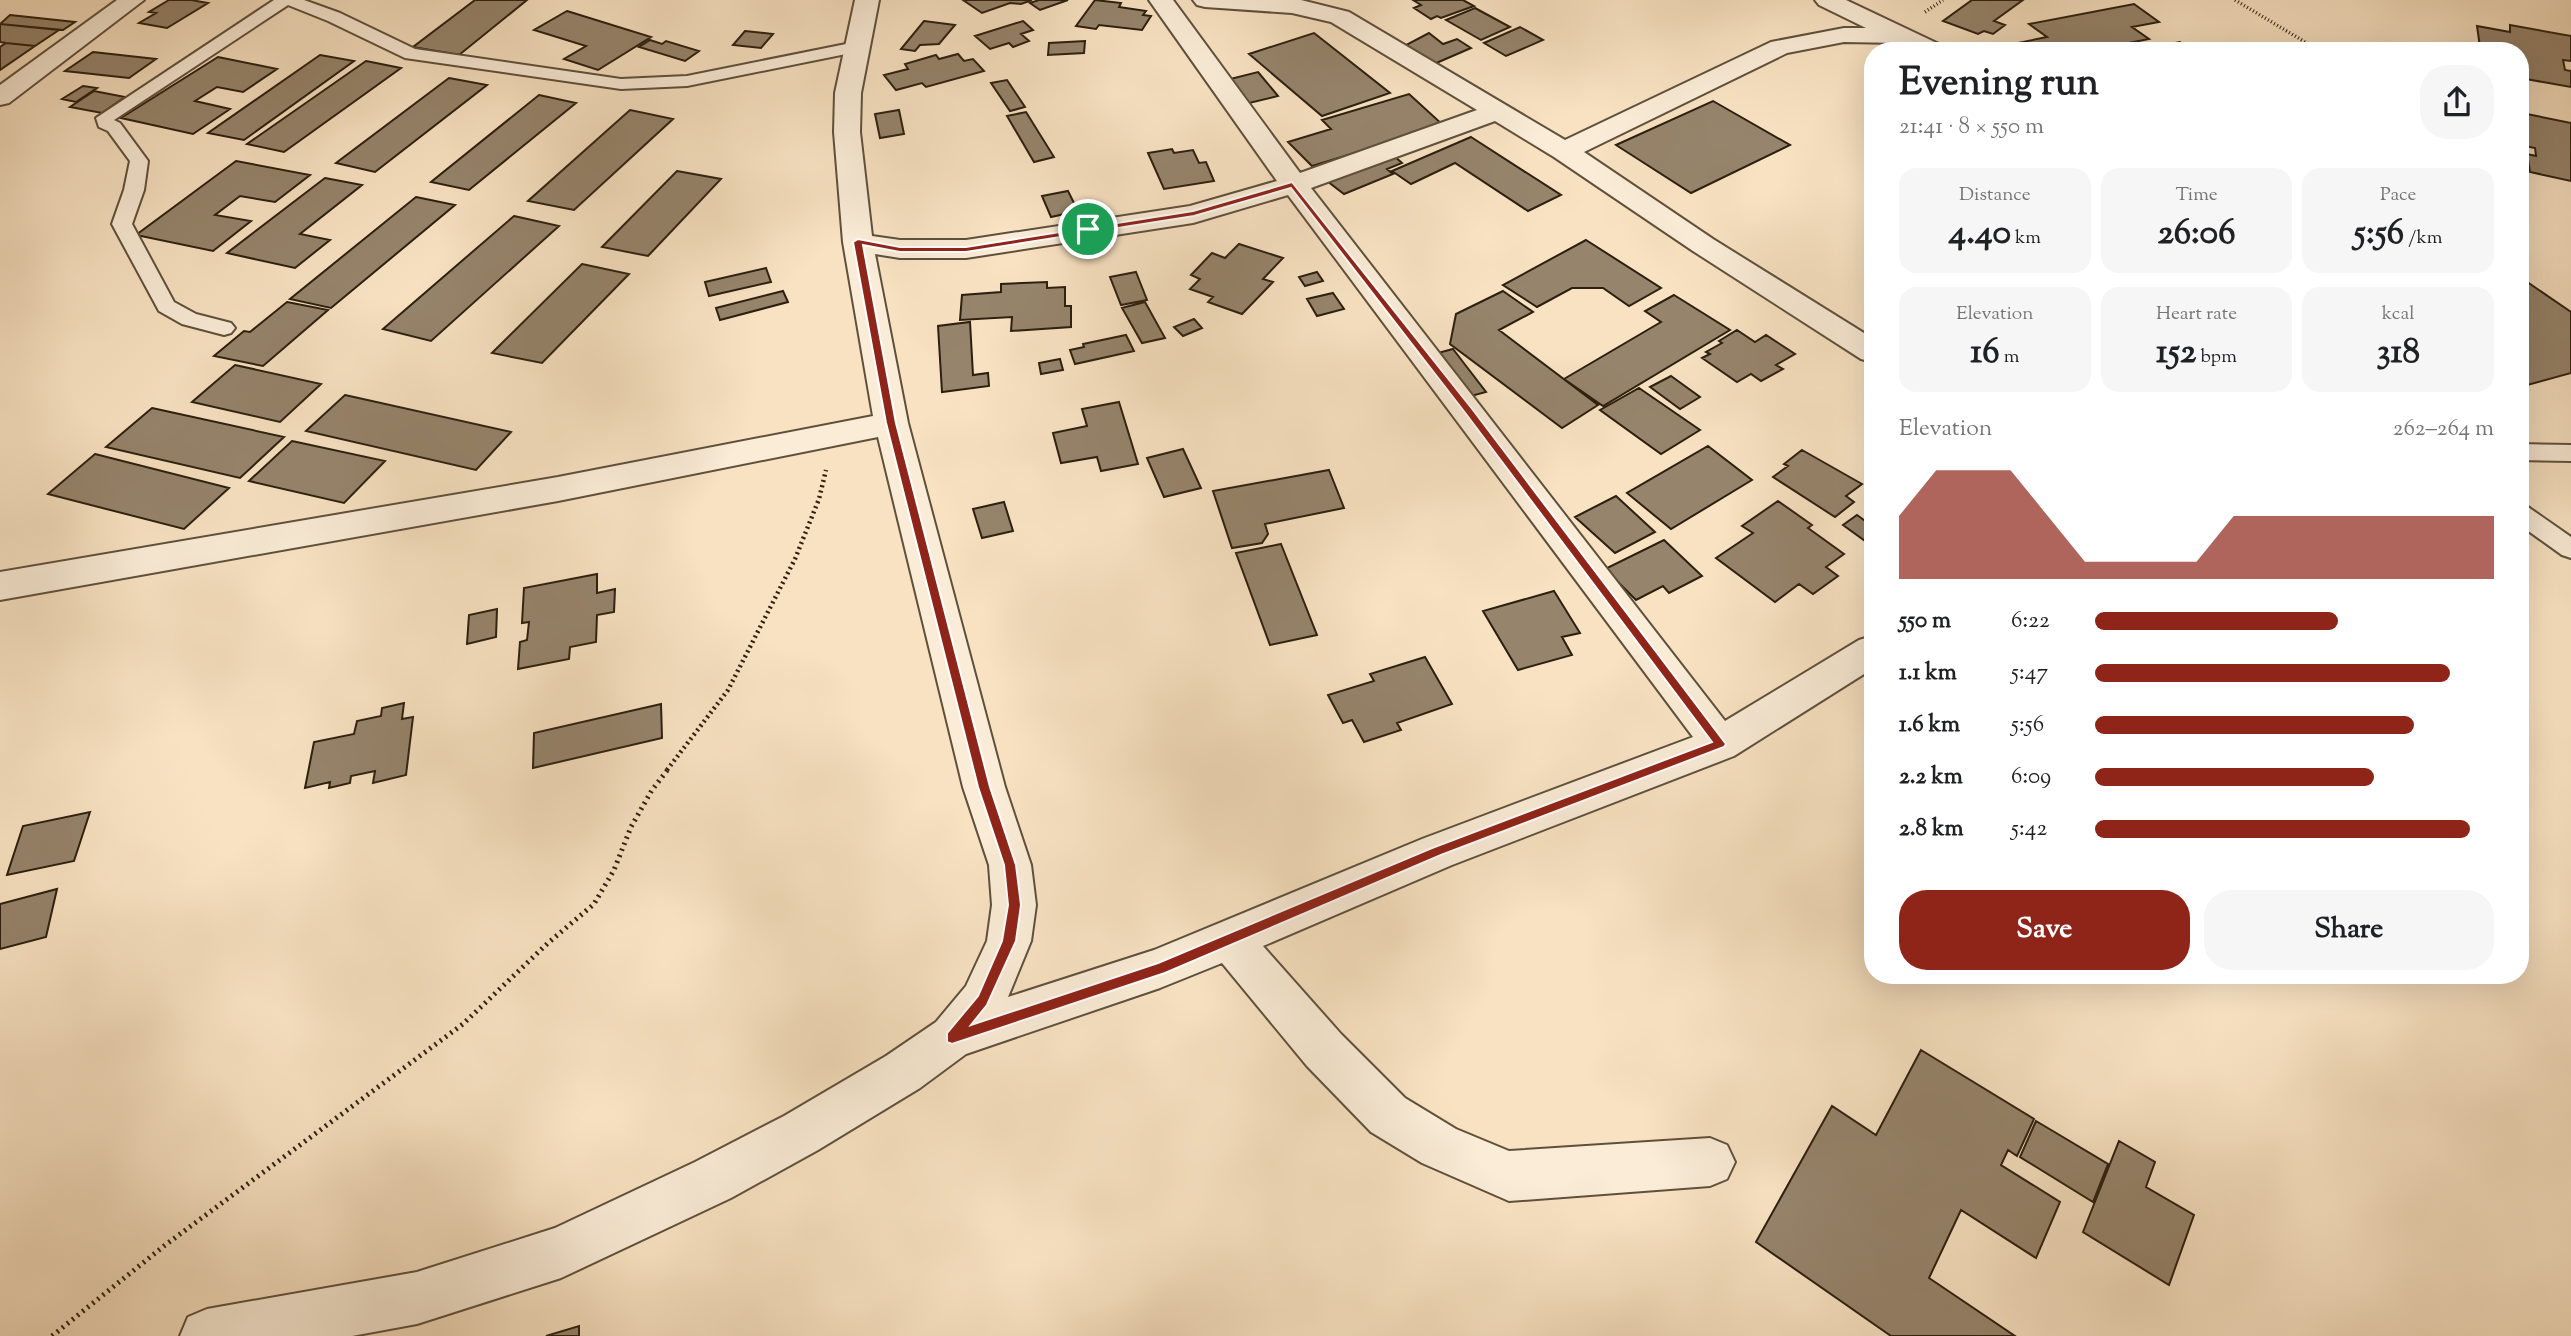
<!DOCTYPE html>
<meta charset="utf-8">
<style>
body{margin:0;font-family:"Sorts Mill Goudy",serif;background:#f6f6f6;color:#202124;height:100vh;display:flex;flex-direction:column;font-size:26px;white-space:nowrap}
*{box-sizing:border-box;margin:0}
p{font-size:23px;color:#757577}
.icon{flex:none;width:38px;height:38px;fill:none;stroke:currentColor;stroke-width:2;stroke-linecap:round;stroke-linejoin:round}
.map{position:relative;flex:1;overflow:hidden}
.sheet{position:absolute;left:1864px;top:42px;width:665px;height:942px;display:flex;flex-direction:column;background:#fff;border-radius:28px;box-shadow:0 7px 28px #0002}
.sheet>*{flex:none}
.pin{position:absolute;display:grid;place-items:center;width:60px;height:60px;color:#fff;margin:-30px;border:4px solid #fff;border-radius:50%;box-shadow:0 2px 7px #0007}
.round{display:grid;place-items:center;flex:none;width:74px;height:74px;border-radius:28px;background:#f6f6f6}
.head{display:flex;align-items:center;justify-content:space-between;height:119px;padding:0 35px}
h1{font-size:38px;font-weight:700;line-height:52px}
.metrics{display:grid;grid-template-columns:repeat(3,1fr);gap:10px;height:119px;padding:7px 35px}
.metrics div{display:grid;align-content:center;border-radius:18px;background:#f6f6f6;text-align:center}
.metrics b{font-size:35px;font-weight:700}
.metrics small{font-size:19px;font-weight:400}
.metrics p{font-size:19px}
.chart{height:196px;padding:14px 35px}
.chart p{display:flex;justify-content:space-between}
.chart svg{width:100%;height:126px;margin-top:7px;fill:#8f2418;opacity:.7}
.button{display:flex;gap:14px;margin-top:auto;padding:14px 35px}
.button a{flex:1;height:80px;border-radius:28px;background:#8f2418;color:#fff;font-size:28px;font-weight:700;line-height:80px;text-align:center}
.button a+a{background:#f6f6f6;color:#202124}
ul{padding:0 35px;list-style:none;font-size:23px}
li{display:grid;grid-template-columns:112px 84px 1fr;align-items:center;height:52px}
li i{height:18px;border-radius:9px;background:#8f2418}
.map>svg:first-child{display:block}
.building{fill:#96846c;stroke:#2c1f0f;stroke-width:2}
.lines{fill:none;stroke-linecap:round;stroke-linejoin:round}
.lane-casing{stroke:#5f503c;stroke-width:4}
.street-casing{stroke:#5f503c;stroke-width:4}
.path-far2{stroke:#2c1f0f;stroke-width:3.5;stroke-dasharray:1 2.5;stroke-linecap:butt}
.path-far1{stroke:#2c1f0f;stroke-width:4.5;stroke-dasharray:2 3.5;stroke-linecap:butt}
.path{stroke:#2c1f0f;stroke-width:5;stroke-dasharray:2 4.5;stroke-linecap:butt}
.lane{fill:#faecd7;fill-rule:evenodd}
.street{fill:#faecd7;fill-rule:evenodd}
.route{fill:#8f2418;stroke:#fff;stroke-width:2;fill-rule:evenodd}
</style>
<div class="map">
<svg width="2571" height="1336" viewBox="0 0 2571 1336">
<rect width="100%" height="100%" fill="#f8e2c2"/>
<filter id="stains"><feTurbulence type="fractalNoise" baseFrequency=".00286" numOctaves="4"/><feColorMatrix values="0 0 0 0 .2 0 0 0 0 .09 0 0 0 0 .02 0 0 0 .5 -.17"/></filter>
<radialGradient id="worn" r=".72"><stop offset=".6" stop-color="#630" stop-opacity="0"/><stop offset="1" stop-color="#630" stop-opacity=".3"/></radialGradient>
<path class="building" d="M 169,0 L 191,0 L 208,3 L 167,28 L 139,23 L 156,13 L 149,12 Z
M 475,0 L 527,0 L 459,55 L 413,47 Z
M 963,0 L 1032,0 L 1021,4 L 1010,3 L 982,13 Z
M 1039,0 L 1068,0 L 1040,10 L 1030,3 Z
M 1095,0 L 1121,3 L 1119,7 L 1146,11 L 1143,15 L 1151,16 L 1142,30 L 1099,25 L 1096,29 L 1076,26 Z
M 1413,0 L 1463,0 L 1474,6 L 1441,18 L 1437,16 L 1431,19 L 1414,8 L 1421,5 Z
M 1972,0 L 2023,0 L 1994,21 L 2005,25 L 1993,34 L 1984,31 L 1978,34 L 1943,21 Z
M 2134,4 L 2159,22 L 2132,27 L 2149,39 L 2088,51 L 2023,51 L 2013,44 L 2047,37 L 2029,24 Z
M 1475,8 L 1510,27 L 1481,40 L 1446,20 Z
M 567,11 L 651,37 L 598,70 L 564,59 L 586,46 L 534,30 Z
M 10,15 L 75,22 L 63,30 L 0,24 Z
M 924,21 L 955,25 L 939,44 L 920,45 L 915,51 L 901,49 Z
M 1023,21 L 1033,30 L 1021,34 L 1029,41 L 1013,47 L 1009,43 L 990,49 L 975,36 Z
M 0,24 L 59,30 L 35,46 L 6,43 L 0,42 Z
M 2510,25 L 2571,36 L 2571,61 L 2563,60 L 2565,70 L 2571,71 L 2571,87 L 2520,78 L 2520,62 L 2523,63 L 2520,51 L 2480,47 L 2477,26 L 2510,32 Z
M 1520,27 L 1543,40 L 1506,56 L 1484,43 Z
M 745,31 L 773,34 L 761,48 L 733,45 Z
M 1314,33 L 1390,93 L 1322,116 L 1249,54 Z
M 1429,33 L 1443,44 L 1457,39 L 1471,48 L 1434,64 L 1406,45 Z
M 650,40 L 662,44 L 666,41 L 699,51 L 685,61 L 639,47 Z
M 1085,41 L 1084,53 L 1048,55 L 1049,43 Z
M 2180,42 L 2192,51 L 2133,51 Z
M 6,43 L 35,46 L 0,70 L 0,47 Z
M 93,52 L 156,59 L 129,78 L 65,71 Z
M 958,54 L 964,61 L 973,59 L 984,71 L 926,87 L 922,83 L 896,90 L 884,75 L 908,69 L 905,64 L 936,55 L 939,59 Z
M 320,55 L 354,61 L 244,140 L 208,133 Z
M 218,57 L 277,69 L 243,92 L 217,87 L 195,101 L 230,109 L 193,134 L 121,118 Z
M 366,61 L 401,68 L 284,152 L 247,144 Z
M 1258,72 L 1278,96 L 1241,105 L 1222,81 Z
M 449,78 L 487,85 L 375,172 L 336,163 Z
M 1007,80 L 1025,107 L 1010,111 L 991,83 Z
M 83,86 L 97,88 L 76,102 L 62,99 Z
M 94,91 L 125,97 L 102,113 L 70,107 Z
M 1409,94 L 1444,126 L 1312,166 L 1288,142 L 1331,129 L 1322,120 Z
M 539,95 L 576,103 L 469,190 L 431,182 Z
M 1713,101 L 1790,145 L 1691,193 L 1616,145 Z
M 630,110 L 673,119 L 574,210 L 528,201 Z
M 899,110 L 904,134 L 880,138 L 875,114 Z
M 1026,112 L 1054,157 L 1034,162 L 1007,116 Z
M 2522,113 L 2571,123 L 2571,181 L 2530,172 L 2527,154 L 2536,156 L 2535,148 L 2520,145 Z
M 1471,137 L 1561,195 L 1528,211 L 1455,163 L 1411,184 L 1392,171 Z
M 1172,149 L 1174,153 L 1193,150 L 1199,163 L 1206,162 L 1214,181 L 1164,189 L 1148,153 Z
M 1393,155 L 1402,163 L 1387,169 L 1393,174 L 1344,194 L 1327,181 Z
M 236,161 L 310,175 L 275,202 L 240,196 L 215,215 L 251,221 L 213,251 L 136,235 Z
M 677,171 L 721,179 L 648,256 L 602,247 Z
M 325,178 L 362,185 L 300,234 L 330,240 L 295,268 L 227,253 Z
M 1068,191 L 1078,211 L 1051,217 L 1042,196 Z
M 416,197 L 455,205 L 331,308 L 290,299 Z
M 514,216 L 559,226 L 431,341 L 383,329 Z
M 1586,240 L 1661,288 L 1629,306 L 1603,288 L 1572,288 L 1537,307 L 1503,285 Z
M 1239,244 L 1283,258 L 1263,279 L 1273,282 L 1242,314 L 1208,302 L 1213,297 L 1190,289 L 1200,279 L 1191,275 L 1212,253 L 1225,258 Z
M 582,264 L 629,274 L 542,363 L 492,353 Z
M 766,268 L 771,282 L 709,296 L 705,282 Z
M 1136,272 L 1147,300 L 1121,305 L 1110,277 Z
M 1317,272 L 1323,281 L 1305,286 L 1299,277 Z
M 2520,277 L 2571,312 L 2571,373 L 2520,387 Z
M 1047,282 L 1047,288 L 1065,287 L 1065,306 L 1071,306 L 1071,327 L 1011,331 L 1012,317 L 960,320 L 962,295 L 1001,292 L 1001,284 Z
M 783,291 L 788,302 L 720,320 L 716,308 Z
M 1503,291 L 1533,312 L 1499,330 L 1598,405 L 1562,428 L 1450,344 L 1456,314 Z
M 1333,293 L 1344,309 L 1317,316 L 1307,299 Z
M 1674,295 L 1730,330 L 1603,406 L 1564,379 L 1661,322 L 1645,311 Z
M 287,302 L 328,310 L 263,366 L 214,356 L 244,331 L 250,332 Z
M 1145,302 L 1165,338 L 1142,343 L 1122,308 Z
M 1194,319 L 1202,328 L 1183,336 L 1174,327 Z
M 970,322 L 973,375 L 988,373 L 989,386 L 942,392 L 938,326 Z
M 1737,330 L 1755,342 L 1766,335 L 1795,354 L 1776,365 L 1783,369 L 1761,381 L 1751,374 L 1737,382 L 1702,358 L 1710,354 L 1706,352 L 1722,343 L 1719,341 Z
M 1126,335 L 1134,351 L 1075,364 L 1070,350 L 1084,347 L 1083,344 Z
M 1453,349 L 1486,392 L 1467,397 L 1434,354 Z
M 1060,359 L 1063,370 L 1041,374 L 1039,363 Z
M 235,365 L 321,384 L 280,422 L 192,402 Z
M 1671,376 L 1700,397 L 1680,409 L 1650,387 Z
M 1639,388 L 1700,430 L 1661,454 L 1600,410 Z
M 345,395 L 511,432 L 476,470 L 306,431 Z
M 1119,402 L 1138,464 L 1101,471 L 1097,457 L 1061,463 L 1053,433 L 1087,426 L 1082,409 Z
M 152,408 L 284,437 L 240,478 L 106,447 Z
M 292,441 L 385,461 L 344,503 L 249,481 Z
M 1708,446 L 1752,480 L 1671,529 L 1627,493 Z
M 1183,449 L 1201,488 L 1164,497 L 1147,458 Z
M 1802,450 L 1862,484 L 1846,496 L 1854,502 L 1835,517 L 1773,477 L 1788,466 L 1784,464 Z
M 95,454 L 229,488 L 184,529 L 48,494 Z
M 1329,470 L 1344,508 L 1265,524 L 1268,534 L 1262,543 L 1232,548 L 1213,491 Z
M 1616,496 L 1655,532 L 1615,553 L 1575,517 Z
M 1778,501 L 1812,525 L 1808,528 L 1844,554 L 1826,567 L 1838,576 L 1813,594 L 1799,584 L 1775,602 L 1716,558 L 1753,533 L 1742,526 Z
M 1004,502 L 1013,531 L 982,538 L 973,509 Z
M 1857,515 L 1872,526 L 1872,546 L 1843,525 Z
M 1664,540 L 1702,576 L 1669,593 L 1663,586 L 1636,600 L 1605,569 Z
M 1281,544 L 1317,635 L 1270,645 L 1236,553 Z
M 597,574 L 597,593 L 615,589 L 614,612 L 597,615 L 596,642 L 570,647 L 569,659 L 518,669 L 520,642 L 527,640 L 529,622 L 522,623 L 524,588 Z
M 1554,591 L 1580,633 L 1562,637 L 1572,655 L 1518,670 L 1483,611 Z
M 497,609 L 496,637 L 467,644 L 469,615 Z
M 1425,657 L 1452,704 L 1397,723 L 1401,730 L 1364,742 L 1352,720 L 1343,723 L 1328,695 L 1374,681 L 1370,674 Z
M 404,703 L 402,719 L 413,717 L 406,775 L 373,783 L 375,771 L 351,776 L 350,783 L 329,788 L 330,782 L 305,788 L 314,742 L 354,734 L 357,721 L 381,716 L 382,708 Z
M 661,704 L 662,738 L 533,768 L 534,733 Z
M 90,812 L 74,861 L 7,875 L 23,826 Z
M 57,889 L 46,937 L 0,949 L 0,904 Z
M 1921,1050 L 2034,1119 L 2017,1156 L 2008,1150 L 2001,1165 L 2060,1202 L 2036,1258 L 1961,1210 L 1929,1278 L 2015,1336 L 1891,1336 L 1756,1242 L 1832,1106 L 1876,1135 Z
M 2036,1121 L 2108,1164 L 2093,1202 L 2020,1157 Z
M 2119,1141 L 2155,1162 L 2146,1187 L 2194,1215 L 2169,1285 L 2083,1232 Z
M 579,1326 L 579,1336 L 546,1336 Z"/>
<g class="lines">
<g class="lane-casing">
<path id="lane" d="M 274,0 L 304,0 L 340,13 L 415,49 L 621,79 L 687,76 L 856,42 L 865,47 L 856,52 L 687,86 L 621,89 L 405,58 L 328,21 L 288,5 L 114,120 L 120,123 L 148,161 L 144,190 L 132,224 L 174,302 L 196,314 L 231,323 L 235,328 L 231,333 L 224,335 L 182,324 L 159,311 L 112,224 L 124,190 L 130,161 L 108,131 L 99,127 L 96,118 Z
M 2520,444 L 2571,445 L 2571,461 L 2520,460 Z
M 2520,505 L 2528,507 L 2571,537 L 2571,558 L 2562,555 L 2520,525 Z"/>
</g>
<g class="street-casing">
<path id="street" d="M 117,0 L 144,0 L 9,103 L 0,105 L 0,85 Z
M 855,0 L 879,0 L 861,93 L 860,132 L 872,236 L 900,240 L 966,240 L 1190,206 L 1277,181 L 1149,0 L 1173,0 L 1300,173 L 1477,110 L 1331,22 L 1292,13 L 1205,7 L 1197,5 L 1193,0 L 1301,0 L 1349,12 L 1565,140 L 1771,42 L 1844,28 L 1866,28 L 1819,5 L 1815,0 L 1846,0 L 1943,46 L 1946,51 L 1914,51 L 1898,43 L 1844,42 L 1787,53 L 1584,152 L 1713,239 L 1872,338 L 1872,362 L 1861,359 L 1693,251 L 1554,157 L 1495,121 L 1311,188 L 1725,721 L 1859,640 L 1872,636 L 1872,669 L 1734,756 L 1452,865 L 1263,946 L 1341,1034 L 1405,1098 L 1456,1129 L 1509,1151 L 1710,1138 L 1727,1145 L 1735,1162 L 1727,1179 L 1710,1186 L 1509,1201 L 1422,1163 L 1371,1132 L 1307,1066 L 1222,963 L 1160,988 L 966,1054 L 920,1088 L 818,1150 L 731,1198 L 561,1278 L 417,1324 L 352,1336 L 180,1336 L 188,1317 L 207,1309 L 417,1272 L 555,1228 L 695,1162 L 784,1116 L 886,1056 L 936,1022 L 966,986 L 987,941 L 992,905 L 989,865 L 963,787 L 878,437 L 558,501 L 0,600 L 0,572 L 558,477 L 873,416 L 843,242 L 834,132 L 835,93 ZM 1288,195 L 1693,737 L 1422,839 L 1154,950 L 1008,997 L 1031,941 L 1036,905 L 1031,865 L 1005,787 L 908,423 L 875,254 L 900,258 L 966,258 L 1193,223 Z"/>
</g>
<path class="path-far2" d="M 2235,0 L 2320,51
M 1925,12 L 1943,0"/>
<path class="path-far1" d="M 667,770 L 728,690 L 795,559 L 819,499 L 826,470"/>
<path class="path" d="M 52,1336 L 164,1246 L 463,1024 L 548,943 L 594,904 L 614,870 L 631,827 L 652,790 L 669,768"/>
<use href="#lane" class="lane"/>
<use href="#street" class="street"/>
</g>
<path class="route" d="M 1292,182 L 1473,410 L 1726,744 L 1724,747 L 1441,855 L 1165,973 L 952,1044 L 947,1042 L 947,1033 L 978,996 L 1002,941 L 1008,905 L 1004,865 L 978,787 L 886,423 L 853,242 L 858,239 L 900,247 L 966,247 L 1193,211 ZM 1291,188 L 1466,414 L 1712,742 L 1432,848 L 1158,963 L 971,1025 L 987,1005 L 1016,941 L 1021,905 L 1016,865 L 990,787 L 896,423 L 863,245 L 900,252 L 966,252 L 1194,216 Z"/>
<rect width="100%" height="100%" filter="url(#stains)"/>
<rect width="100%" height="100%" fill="url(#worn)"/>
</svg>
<div class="pin" style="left:1088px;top:229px;background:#1e9e55"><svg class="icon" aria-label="arrive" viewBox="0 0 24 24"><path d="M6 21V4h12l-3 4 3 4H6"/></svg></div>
<section class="sheet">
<div class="head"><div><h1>Evening run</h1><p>21:41 · 8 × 550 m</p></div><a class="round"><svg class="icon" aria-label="share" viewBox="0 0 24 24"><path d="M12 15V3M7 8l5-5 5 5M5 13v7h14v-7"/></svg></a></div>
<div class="metrics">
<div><p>Distance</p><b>4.40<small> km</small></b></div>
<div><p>Time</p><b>26:06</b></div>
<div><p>Pace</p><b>5:56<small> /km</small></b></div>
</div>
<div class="metrics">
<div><p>Elevation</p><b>16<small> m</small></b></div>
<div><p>Heart rate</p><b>152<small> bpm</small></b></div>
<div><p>kcal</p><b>318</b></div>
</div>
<div class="chart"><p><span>Elevation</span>262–264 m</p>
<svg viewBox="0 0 160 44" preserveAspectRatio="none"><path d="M0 44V22L10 6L20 6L30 6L40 22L50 38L60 38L70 38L80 38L90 22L100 22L110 22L120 22L130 22L140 22L150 22L160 22V44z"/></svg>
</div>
<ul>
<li><b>550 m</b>6:22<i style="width:61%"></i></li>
<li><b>1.1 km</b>5:47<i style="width:89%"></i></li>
<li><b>1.6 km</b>5:56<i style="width:80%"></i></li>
<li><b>2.2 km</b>6:09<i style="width:70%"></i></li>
<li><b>2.8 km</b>5:42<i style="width:94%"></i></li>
</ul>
<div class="button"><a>Save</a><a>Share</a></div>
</section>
</div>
